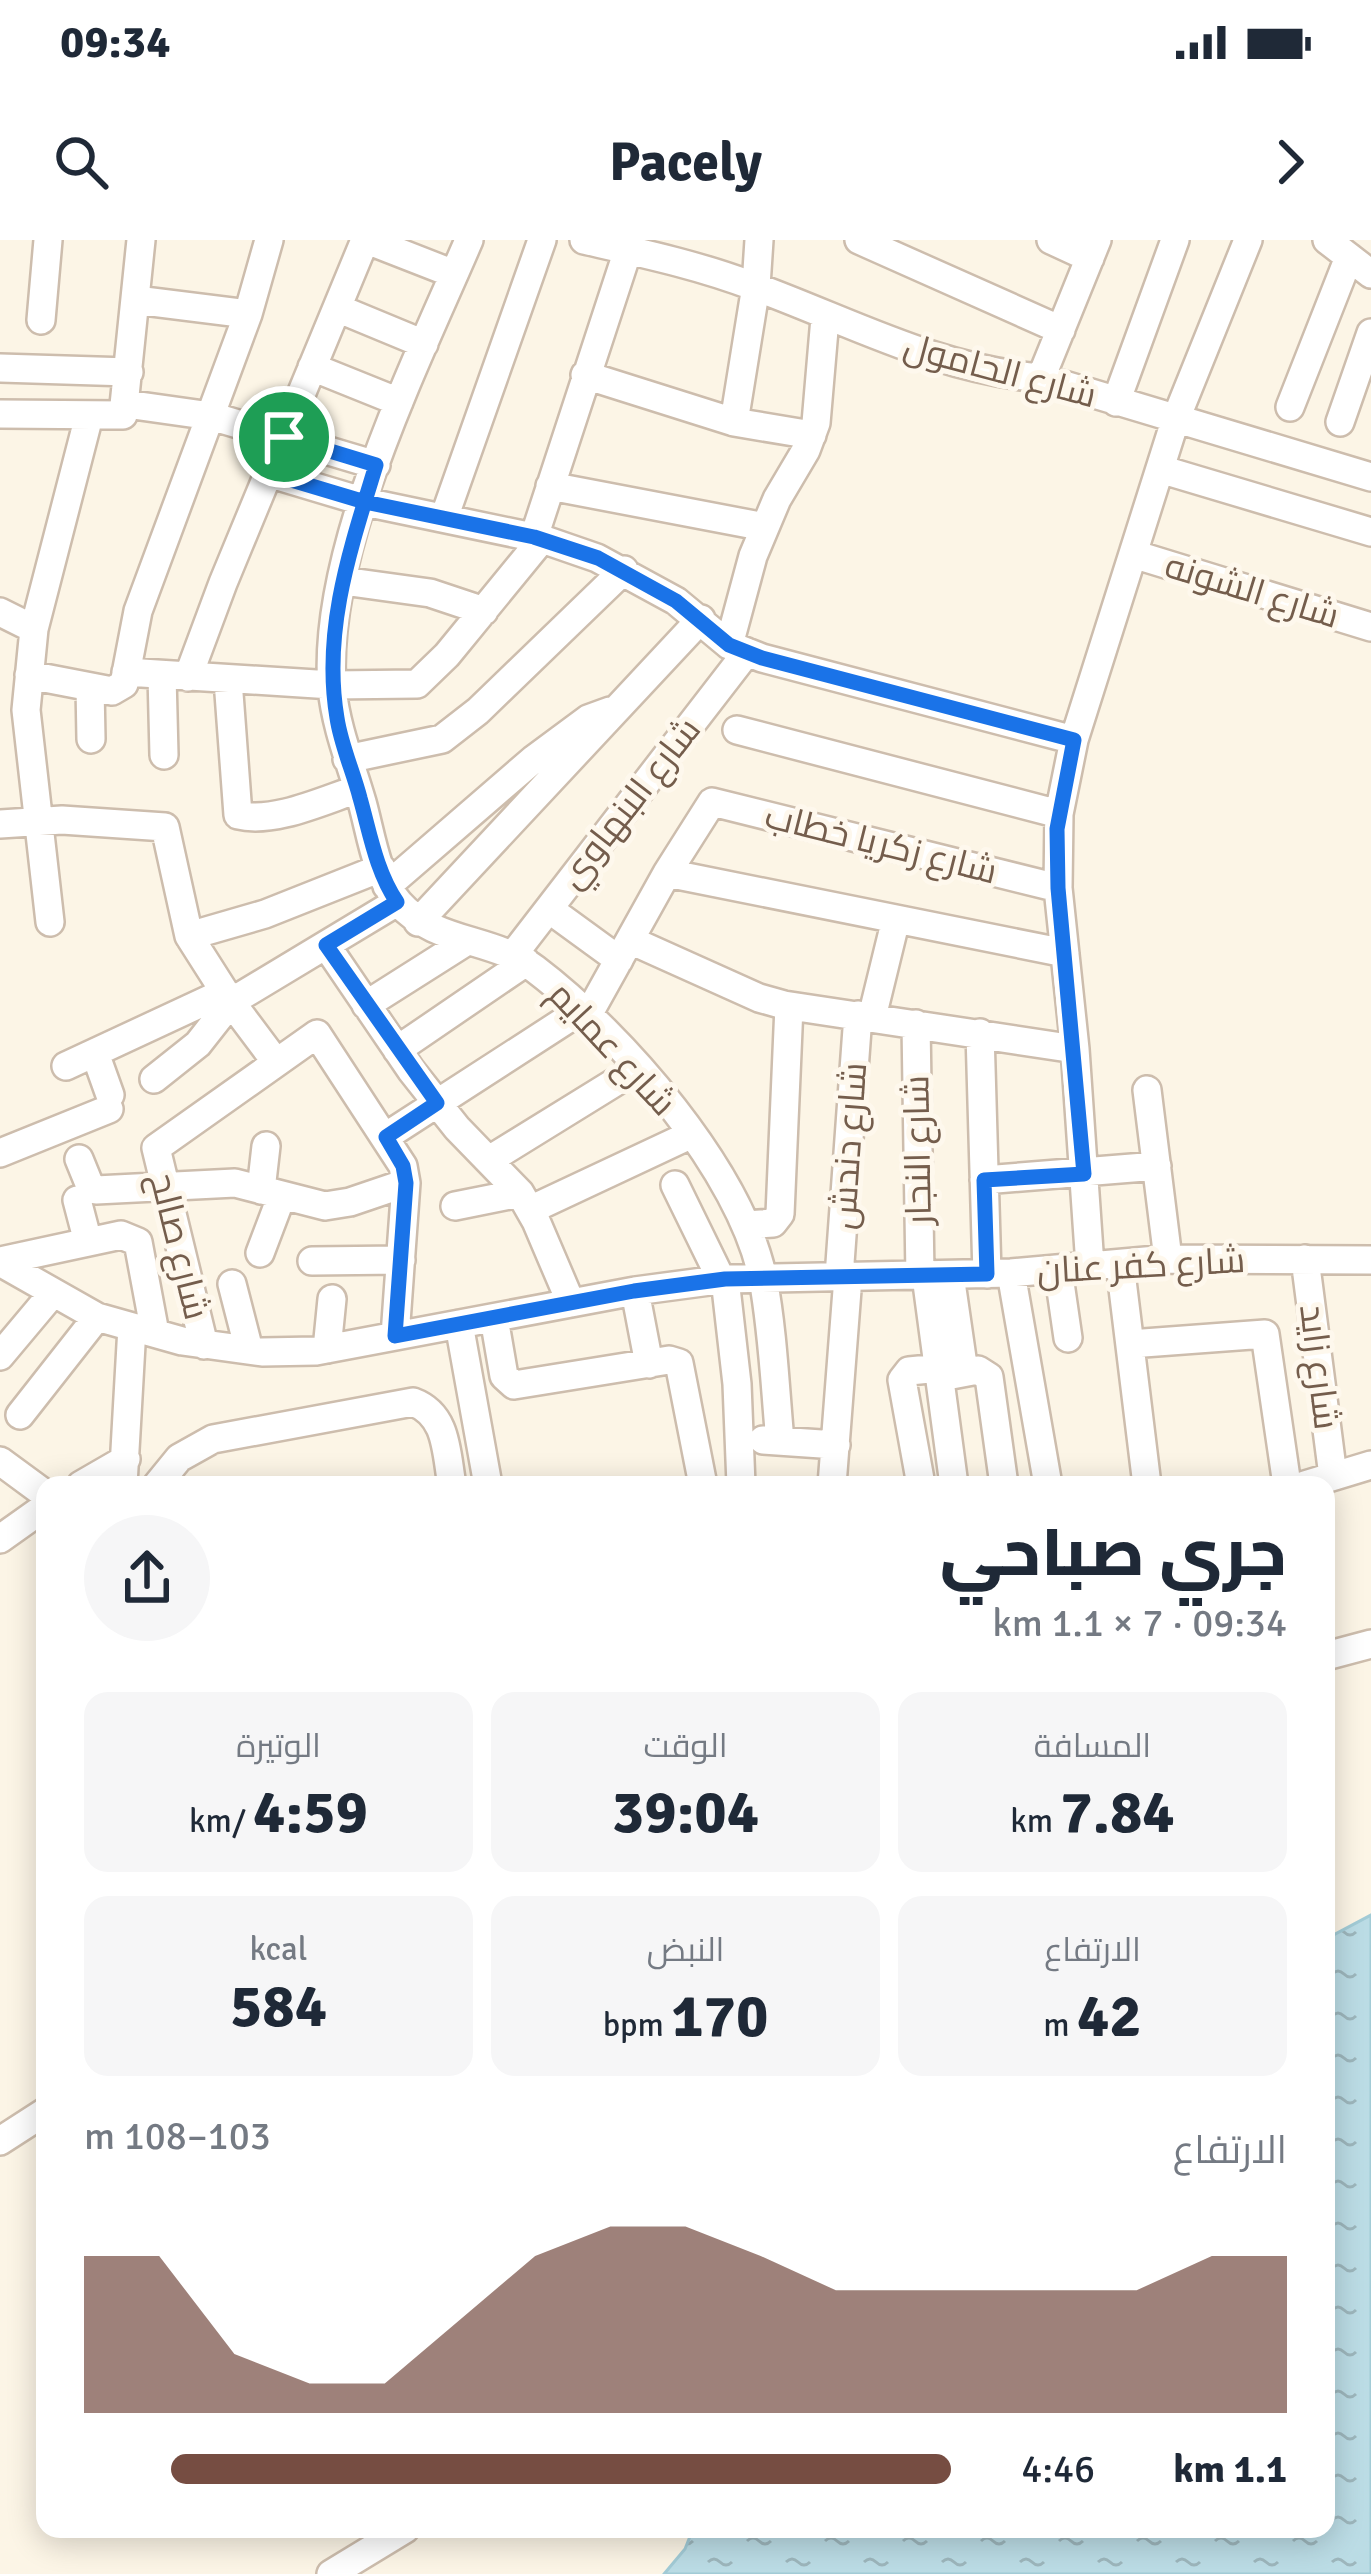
<!DOCTYPE html>
<html lang="ar">
<meta charset="utf-8">
<style>
body{margin:0;font-family:Signika,Cairo,sans-serif;background:#f6f6f7;color:#1f2937;direction:rtl;height:100vh;display:flex;flex-direction:column;font-size:45px;white-space:nowrap}
*{box-sizing:border-box;margin:0}
p{font-size:39px;color:#747a83}
.icon{flex:none;width:66px;height:66px;fill:none;stroke:currentColor;stroke-width:2;stroke-linecap:round;stroke-linejoin:round}
.map{position:relative;flex:1;overflow:hidden;direction:ltr}
.details{position:absolute;left:36px;top:1236px;width:1299px;height:1062px;display:flex;flex-direction:column;background:#fff;border-radius:24px;box-shadow:0 6px 30px #0003;direction:rtl}
.details>*{flex:none}
.pin{position:absolute;display:grid;place-items:center;width:102px;height:102px;color:#fff;margin:-51px;border:6px solid #fff;border-radius:50%;box-shadow:0 3px 12px #0007}
.round{display:grid;place-items:center;flex:none;width:126px;height:126px;border-radius:63px;background:#f6f6f7}
.overview{display:flex;align-items:center;justify-content:space-between;height:204px;padding:0 48px}
h1{font-size:66px;font-weight:800;line-height:90px}
.metrics{display:grid;grid-template-columns:repeat(3,1fr);gap:18px;height:204px;padding:12px 48px}
.metrics div{display:grid;align-content:center;border-radius:24px;background:#f6f6f7;text-align:center}
.metrics b{font-size:60px;font-weight:800}
.metrics small{font-size:33px;font-weight:400}
.metrics p{font-size:33px}
.chart{height:336px;padding:24px 48px}
.chart p{display:flex;justify-content:space-between}
.chart svg{width:100%;height:216px;margin-top:12px;fill:#764d42;opacity:.7}
ul{padding:0 48px;list-style:none;font-size:39px}
li{display:grid;grid-template-columns:192px 144px 1fr;align-items:center;height:90px}
li i{height:30px;border-radius:15px;background:#764d42}
.status{display:flex;justify-content:space-between;align-items:center;height:84px;padding:0 60px;background:#fff;direction:ltr}
.status svg{height:33px;fill:currentColor}
header{display:flex;justify-content:space-between;align-items:center;height:156px;padding:0 48px;background:#fff;font-size:54px;font-weight:800}
.map>svg:first-child{display:block}
.water{fill:url(#water-ripples);stroke:#a2cbd6;stroke-width:3}
.lines{fill:none;stroke-linecap:round;stroke-linejoin:round}
.minor-casing{stroke:#cdbdad;stroke-width:32}
.minor{stroke:#fff;stroke-width:27}
.route-casing{stroke:#fff;stroke-width:24}
.route{stroke:#1a73e8;stroke-width:15}
.labels{text-anchor:middle;dominant-baseline:central;stroke-width:10;stroke-linejoin:round;paint-order:stroke}
.street-label{font-size:36px;fill:#745d4c;stroke:#fef8ed}
</style>
<div class="status"><b>09:34</b><svg viewBox="0 0 49 12"><path d="M0 12V9h3v3zM5 12V6h3v6zM10 12V3h3v9zM15 12V0h3v12zM26 1h20v11H26zM47 4h2v5h-2z"/></svg></div>
<header><svg class="icon" aria-label="forward" viewBox="0 0 24 24"><path d="M9 5l7 7-7 7"/></svg>Pacely<svg class="icon" aria-label="search" viewBox="0 0 24 24"><circle cx="10" cy="10" r="6"/><path d="M15 15l6 6"/></svg></header>
<div class="map">
<svg width="1371" height="2334" viewBox="0 0 1371 2334">
<defs>
<pattern id="water-ripples" width="26" height="14" patternUnits="userSpaceOnUse" patternTransform="scale(3)"><rect width="26" height="14" fill="#bbdce5"/><path d="M2 4q2-2 4 0t4 0M15 11q2-2 4 0t4 0" fill="none" stroke="#9db6bc"/></pattern>
</defs>
<rect width="100%" height="100%" fill="#fcf5e6"/>
<path class="water" d="M 1371,1675 L 1371,2334 L 664,2334 L 685,2309 L 693,2289 L 1326,2289 L 1326,1699 Z"/>
<g class="lines">
<g class="minor-casing">
<path id="minor" d="M 367,0 L 454,34
M 469,0 C 416,124 321,312 332,448 C 336,488 351,524 362,562 C 371,594 376,637 399,663 C 435,704 493,697 535,729 C 622,795 741,931 763,1039 C 773,1092 775,1148 780,1201
M 584,0 C 641,13 698,25 753,46 C 849,81 938,130 1041,138 L 1371,237
M 859,0 L 1061,90
M 1051,0 L 1090,18
M 1327,0 L 1371,34
M 136,60 L 248,74
M 337,68 L 424,104
M 41,80 L 48,0
M 312,127 L 399,162
M 0,128 L 129,132
M 585,135 L 734,182 L 812,195
M 1041,138 L 1097,0
M 1116,162 L 1175,0
M 126,164 L 211,176 L 376,225
M 1290,167 L 1349,17
M 0,174 L 123,175 L 141,0
M 734,182 L 756,46 L 759,0
M 1340,182 L 1371,93
M 1160,229 L 1371,292
M 268,233 L 365,262 L 542,299 L 597,318 L 676,361 L 729,405 L 762,418 L 1074,500
M 550,246 L 765,287
M 444,278 L 542,0
M 534,297 L 628,10
M 1133,314 L 1371,387
M 343,341 L 430,353 L 484,371
M 0,372 L 34,389
M 729,405 L 753,316 L 777,259 L 806,210 L 816,183 L 825,78
M 126,432 L 332,445 L 417,444 L 447,415 L 542,299
M 29,435 L 112,451 L 124,444 L 138,371 L 248,74 L 269,0
M 162,435 L 164,515
M 188,437 L 223,343 L 365,0
M 228,440 L 238,575 C 274,584 324,560 358,549
M 90,447 L 91,499
M 737,490 L 1059,574
M 347,519 L 442,499 L 478,471 L 624,330
M 0,584 L 62,580 L 165,587 L 189,696 L 231,762 L 276,822
M 667,633 L 1065,713
M 387,646 L 534,519 L 588,479 L 610,471
M 549,669 L 619,720
M 50,682 L 26,470 L 34,389 L 89,176
M 418,682 L 701,379
M 189,696 L 265,674 L 381,628
M 630,700 L 759,758 L 784,765 L 1075,809
M 326,705 L 411,830 L 457,888 L 520,953 L 536,981 L 571,1063
M 513,715 L 747,412
M 366,765 L 467,701
M 588,775 L 667,633 L 712,562 L 1058,648
M 872,777 L 896,679
M 916,784 L 920,1036
M 980,793 L 987,1034
M 397,810 L 526,722
M 95,813 L 110,855
M 66,826 L 225,752
M 154,839 L 198,804 L 231,762 L 397,662
M 1147,850 L 1168,1019
M 385,897 L 583,769
M 0,913 L 109,869
M 79,919 L 90,946 L 96,950 L 235,943 L 325,966 L 350,962 L 406,943
M 489,920 L 638,828
M 984,940 L 1157,926
M 675,945 L 721,1039
M 261,950 L 266,906
M 77,960 L 88,1002
M 455,966 L 520,953
M 530,970 L 692,894
M 746,985 L 773,983 L 780,974 L 789,766
M 260,1013 L 282,955
M 1305,1019 L 1333,1236
M 0,1021 L 121,995 L 138,1002 L 155,1093
M 312,1021 L 401,1020
M 0,1022 L 97,1077 L 182,1101 L 262,1112 L 316,1111 L 635,1051 L 725,1039 L 1011,1033 L 1168,1019 L 1371,1020
M 1120,1024 L 1147,1245
M 1090,1026 L 1075,809 L 1058,648 L 1059,574 L 1074,500 L 1175,181 L 1248,0
M 1058,1029 L 1068,1098
M 1011,1033 L 1048,1245
M 950,1035 L 964,1132
M 926,1036 L 954,1245
M 839,1037 L 858,775
M 725,1039 L 737,1144 L 741,1245
M 232,1044 L 249,1110
M 635,1051 L 649,1124
M 494,1078 L 504,1136 L 514,1145 L 669,1120 L 679,1123 L 703,1245
M 459,1084 L 488,1245
M 1130,1104 L 1265,1094 L 1287,1245
M 204,1105 L 156,908 L 317,794 L 403,926 L 406,943 L 395,1096
M 327,1109 L 332,1059
M 0,1116 L 52,1054
M 941,1137 L 978,1130 L 989,1137 L 1004,1245
M 20,1175 L 97,1077
M 763,1200 L 836,1205
M 0,1221 L 45,1254
M 81,1245 L 126,1219
M 123,1245 L 132,1087
M 157,1245 L 179,1218 L 213,1199 L 413,1162 C 448,1175 446,1213 452,1245
M 832,1245 L 848,1037
M 921,1245 L 902,1140 L 909,1131 L 940,1128
M 1305,1245 L 1371,1225
M 0,1299 L 45,1267
M 1326,1416 L 1371,1404
M 0,1901 L 45,1872
M 331,2334 L 405,2289"/>
</g>
<use href="#minor" class="minor"/>
</g>
<g class="lines">
<g class="route-casing">
<path id="route" d="M 284,197 L 376,225 C 351,307 322,390 337,478 C 341,505 353,531 360,558 C 370,593 376,631 397,662 L 326,705 L 437,863 L 386,897 L 403,926 L 406,943 L 395,1096 L 634,1051 L 725,1039 L 987,1034 L 984,940 L 1084,934 L 1058,648 L 1057,589 L 1074,500 L 762,418 L 729,405 L 676,361 L 598,318 L 534,297 L 365,262 L 268,233 L 284,197"/>
</g>
<use href="#route" class="route"/>
</g>
<g class="labels">
<g class="street-label">
<text transform="translate(1000 131) rotate(15)">شارع الحامول</text>
<text transform="translate(1252 351) rotate(17)">شارع الشونه</text>
<text transform="translate(630 563) rotate(-52)">شارع البنهاوي</text>
<text transform="translate(881 604) rotate(14)">شارع زكريا خطاب</text>
<text transform="translate(612 809) rotate(47)">شارع عمايم</text>
<text transform="translate(849 906) rotate(-86)">شارع دندش</text>
<text transform="translate(918 910) rotate(-91)">شارع النجار</text>
<text transform="translate(179 1006) rotate(76)">شارع صالح</text>
<text transform="translate(1141 1026) rotate(-3)">شارع كفر عنان</text>
<text transform="translate(1319 1127) rotate(83)">شارع زايد</text>
</g>
</g>
</svg>
<div class="pin" style="left:284px;top:197px;background:#1e9e55"><svg class="icon" aria-label="arrive" viewBox="0 0 24 24"><path d="M6 21V4h12l-3 4 3 4H6"/></svg></div>
<section class="details">
<div class="overview"><div><h1>جري صباحي</h1><p>09:34 · 7 × 1.1 km</p></div><a class="round"><svg class="icon" aria-label="share" viewBox="0 0 24 24"><path d="M12 15V3M7 8l5-5 5 5M5 13v7h14v-7"/></svg></a></div>
<div class="metrics">
<div><p>المسافة</p><b>7.84<small> km</small></b></div>
<div><p>الوقت</p><b>39:04</b></div>
<div><p>الوتيرة</p><b>4:59<small> /km</small></b></div>
</div>
<div class="metrics">
<div><p>الارتفاع</p><b>42<small> m</small></b></div>
<div><p>النبض</p><b>170<small> bpm</small></b></div>
<div><p>kcal</p><b>584</b></div>
</div>
<div class="chart"><p><span>الارتفاع</span>103–108 m</p>
<svg viewBox="0 0 160 44" preserveAspectRatio="none"><path d="M0 44V12L10 12L20 32L30 38L40 38L50 25L60 12L70 6L80 6L90 12L100 19L110 19L120 19L130 19L140 19L150 12L160 12V44z"/></svg>
</div>
<ul>
<li><b>1.1 km</b>4:46<i style="width:90%"></i></li>
</ul>
</section>
</div>
